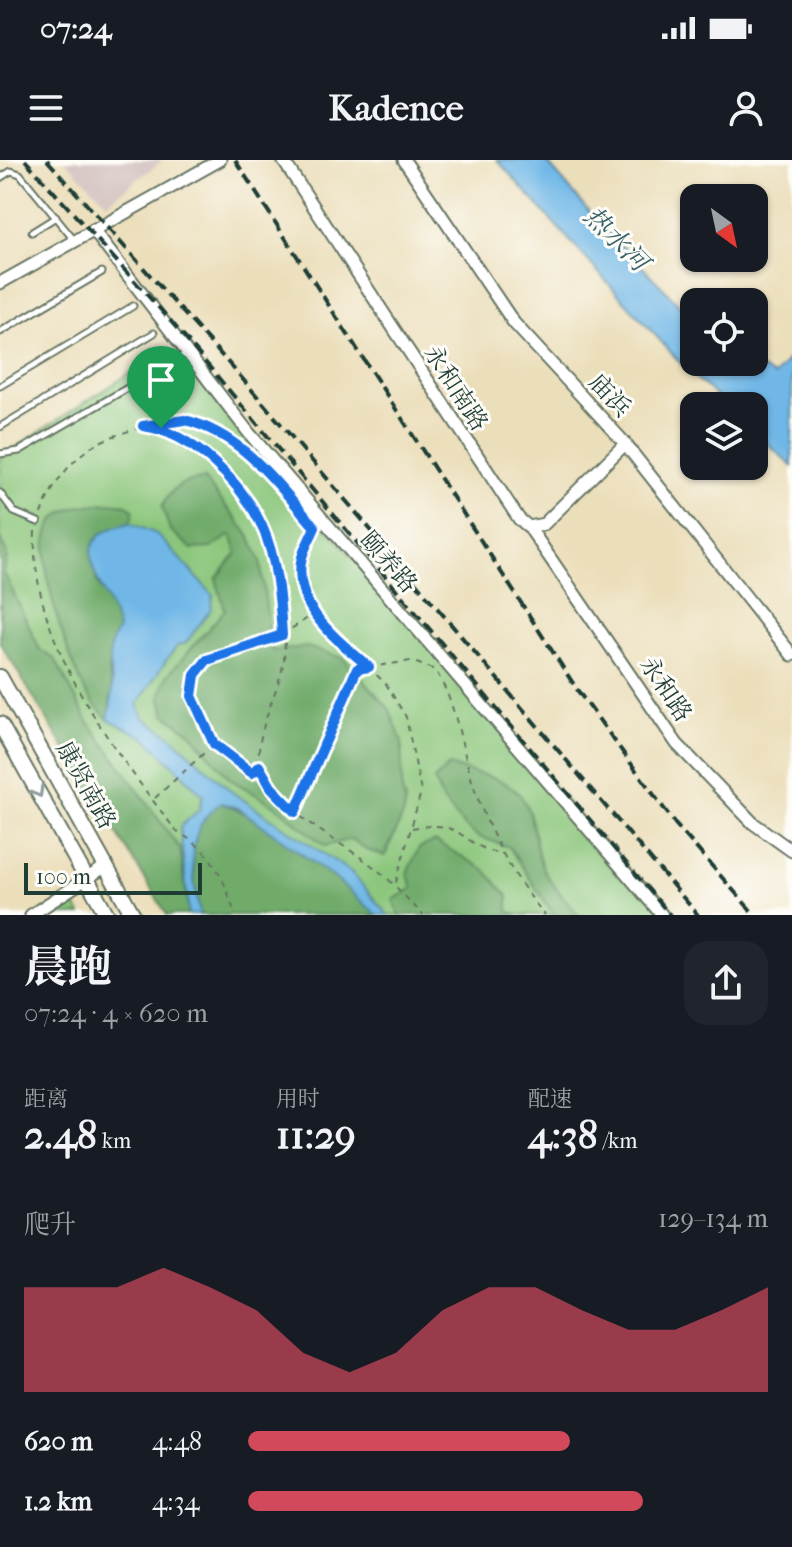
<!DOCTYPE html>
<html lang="zh">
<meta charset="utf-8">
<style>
body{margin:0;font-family:"IM FELL French Canon","Noto Serif SC",serif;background:#20242c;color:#f1f3f6;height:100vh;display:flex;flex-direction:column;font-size:30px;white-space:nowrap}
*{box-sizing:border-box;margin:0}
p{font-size:26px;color:#9ea1a6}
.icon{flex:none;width:44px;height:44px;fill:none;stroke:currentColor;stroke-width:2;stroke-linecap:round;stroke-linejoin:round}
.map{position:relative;height:755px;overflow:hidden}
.drawer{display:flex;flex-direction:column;background:#171b24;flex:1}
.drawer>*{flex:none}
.needle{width:52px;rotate:147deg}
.controls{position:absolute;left:680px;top:24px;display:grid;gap:16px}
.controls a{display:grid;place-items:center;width:88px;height:88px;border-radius:16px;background:#171b24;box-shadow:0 2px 6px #0004;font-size:40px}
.scale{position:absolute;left:24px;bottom:20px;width:178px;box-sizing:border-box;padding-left:8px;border:4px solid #1f3d34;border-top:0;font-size:22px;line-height:28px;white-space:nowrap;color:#1f3d34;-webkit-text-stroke:6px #fdfcf7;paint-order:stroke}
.pin{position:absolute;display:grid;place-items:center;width:68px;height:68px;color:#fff;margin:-82px -34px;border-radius:50% 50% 50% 0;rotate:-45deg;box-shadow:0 0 8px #0007}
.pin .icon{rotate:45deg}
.round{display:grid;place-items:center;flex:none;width:84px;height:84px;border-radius:24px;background:#20242c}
.head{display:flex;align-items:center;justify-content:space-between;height:136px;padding:0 24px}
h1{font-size:44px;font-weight:700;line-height:60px}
.stats{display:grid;grid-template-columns:repeat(3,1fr);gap:12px;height:136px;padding:8px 24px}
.stats div{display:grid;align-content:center}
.stats b{font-size:40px;font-weight:700}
.stats small{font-size:22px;font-weight:400}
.stats p{font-size:22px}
.chart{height:224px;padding:16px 24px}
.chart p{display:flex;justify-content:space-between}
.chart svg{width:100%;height:144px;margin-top:8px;fill:#d1495b;opacity:.7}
ul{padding:0 24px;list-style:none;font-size:26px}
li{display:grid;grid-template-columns:128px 96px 1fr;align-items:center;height:60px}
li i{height:20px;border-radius:10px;background:#d1495b}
.status{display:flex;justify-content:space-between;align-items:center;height:56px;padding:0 40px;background:#171b24;direction:ltr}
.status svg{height:22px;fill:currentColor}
header{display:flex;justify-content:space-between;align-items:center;height:104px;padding:0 24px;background:#171b24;font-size:36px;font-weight:700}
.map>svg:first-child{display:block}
.industrial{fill:#d1bfbd}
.green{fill:#8bc67b;stroke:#558258;stroke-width:2}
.forest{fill:#70ab6b;stroke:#487450;stroke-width:2}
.water{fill:#70b7e7;stroke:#487a8e;stroke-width:2}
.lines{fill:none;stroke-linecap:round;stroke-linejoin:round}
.service-casing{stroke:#667563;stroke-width:9}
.minor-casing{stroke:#667563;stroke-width:15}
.tertiary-casing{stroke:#667563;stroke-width:18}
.path{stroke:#667563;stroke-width:2;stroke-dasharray:6 6;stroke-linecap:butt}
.service{stroke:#fff;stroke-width:5}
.minor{stroke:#fff;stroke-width:11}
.tertiary{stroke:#fff;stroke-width:14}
.rail{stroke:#1f3d34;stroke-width:4;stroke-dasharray:12 6;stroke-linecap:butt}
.oneway{stroke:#8f9e9a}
.route-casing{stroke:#fff;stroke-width:16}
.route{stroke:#1a73e8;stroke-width:10}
.labels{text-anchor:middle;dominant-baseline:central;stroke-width:6;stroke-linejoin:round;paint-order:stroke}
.street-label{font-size:24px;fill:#1f3d34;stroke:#fdfcf7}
.water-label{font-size:26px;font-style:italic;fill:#37626a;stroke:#fdfcf7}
</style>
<div class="status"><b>07:24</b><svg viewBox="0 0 49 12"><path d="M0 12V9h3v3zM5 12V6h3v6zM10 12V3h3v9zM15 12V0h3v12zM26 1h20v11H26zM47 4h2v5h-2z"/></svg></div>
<header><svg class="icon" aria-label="menu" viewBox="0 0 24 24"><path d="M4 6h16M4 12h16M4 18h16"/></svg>Kadence<svg class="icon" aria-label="person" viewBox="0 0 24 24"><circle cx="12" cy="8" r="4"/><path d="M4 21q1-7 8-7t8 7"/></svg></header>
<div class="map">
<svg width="792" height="755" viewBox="0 0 792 755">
<rect width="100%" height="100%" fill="#fdfcf7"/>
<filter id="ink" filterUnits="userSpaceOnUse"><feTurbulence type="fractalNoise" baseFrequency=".0125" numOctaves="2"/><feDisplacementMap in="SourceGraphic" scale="16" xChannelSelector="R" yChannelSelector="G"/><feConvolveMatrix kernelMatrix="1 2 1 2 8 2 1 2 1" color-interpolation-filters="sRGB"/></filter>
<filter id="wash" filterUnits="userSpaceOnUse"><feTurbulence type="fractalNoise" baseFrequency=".006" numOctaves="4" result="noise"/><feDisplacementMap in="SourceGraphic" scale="32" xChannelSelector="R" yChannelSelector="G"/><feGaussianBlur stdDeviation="1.8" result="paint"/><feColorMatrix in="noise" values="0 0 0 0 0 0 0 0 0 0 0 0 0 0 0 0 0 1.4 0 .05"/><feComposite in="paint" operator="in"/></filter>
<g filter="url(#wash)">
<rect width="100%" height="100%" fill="#ebdeba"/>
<path class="industrial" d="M 65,0 L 163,0 L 107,43 Z"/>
<path class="green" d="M 169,188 L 666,755 L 172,755 L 145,669 L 0,421 L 0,297 Z
M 70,738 L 81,755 L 44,755 Z"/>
<path class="forest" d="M 204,319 L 249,375 L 260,400 L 272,491 L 307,487 L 343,498 L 389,548 L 402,582 L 402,631 L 405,640 L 404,653 L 385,696 L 367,690 L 351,679 L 325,686 L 277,647 L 230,619 L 192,574 L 165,554 L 160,537 L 167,516 L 225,450 L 216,419 L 237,393 L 231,375 L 211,388 L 192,389 L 170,370 L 162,347 C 172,326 182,321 204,319 Z
M 109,343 L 127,345 L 134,351 L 130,363 L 121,365 L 96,420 L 115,452 L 118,470 L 109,511 L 112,531 L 108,559 C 100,551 91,542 85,531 C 69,497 26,389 56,358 C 69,345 91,345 109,343 Z
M 0,377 L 7,394 L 4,413 L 40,490 L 55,499 L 86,558 L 180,689 L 189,755 L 167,755 L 0,483 Z
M 449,606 C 468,612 493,615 509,625 C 539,644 530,684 544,711 C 553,727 567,741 579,755 L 554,755 L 509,687 L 477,676 L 462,664 L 442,639 L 434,620 Z
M 220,643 C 259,653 349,724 377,755 L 200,755 C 193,717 182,668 220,643 Z
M 435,681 L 485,710 L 508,736 L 508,751 L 518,755 L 399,755 L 393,740 L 413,728 L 407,713 L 419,688 Z"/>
<path class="water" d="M 497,0 L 545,0 L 593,56 L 694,160 L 694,202 L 749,202 L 774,216 L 792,195 L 792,306 L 754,271 L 754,246 L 727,246 L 684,207 Z
M 130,363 L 157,374 L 213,435 L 211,449 L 185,484 L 178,485 L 165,502 L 138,544 L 143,557 L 171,576 L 232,632 L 351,712 L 388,755 L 377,755 L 332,716 L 238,648 L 221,643 C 182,668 193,717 200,755 L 189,755 L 180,667 L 199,650 L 203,635 L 146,578 L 108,559 C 109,551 112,542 112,533 C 113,509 103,491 118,470 C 112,432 54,378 130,363 Z"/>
</g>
<g filter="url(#ink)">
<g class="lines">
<g class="service-casing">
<path id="service" d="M 0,18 L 11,11 L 20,14 L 74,80
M 32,72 L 56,57
M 0,172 L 102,112
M 0,226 L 133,146
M 0,267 L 154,173
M 0,294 L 19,291 L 186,194
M 0,333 L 14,352 L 38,362"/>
</g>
<g class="minor-casing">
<path id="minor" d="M 283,0 L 519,359 L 529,367 L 544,364 L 625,284
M 404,0 L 514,163 L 622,280 L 792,495
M 93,70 L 249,273 L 662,755
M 0,123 L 220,0
M 529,367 L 677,584 L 753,663 L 792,691
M 31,755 L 106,706"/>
</g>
<g class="tertiary-casing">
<path id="tertiary" d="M 0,517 L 133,755
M 0,564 L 107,755"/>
</g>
<path class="path" d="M 146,265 C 198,258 203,263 248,290
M 41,354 C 51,326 75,293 102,281 C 149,260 173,264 210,302 C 229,321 251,341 262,368 C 278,404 288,459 284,499 C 281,529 249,582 262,610 C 283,656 337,678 375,708 C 392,721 407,739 423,755
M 315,367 L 301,401 L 303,429 L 313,454 L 386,524 L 406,557 L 421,632 L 395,726
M 35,371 C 29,481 113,589 177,672 C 213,690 224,718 235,755
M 216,586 L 252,613 L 258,607
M 155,638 L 214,584 L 192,536 L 195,515 L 207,500 L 282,475 L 312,455
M 295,652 L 357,509 L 411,501 L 435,510 C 455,541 460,579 470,614 C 484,664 511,715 545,755
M 412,668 C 466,658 458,686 503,694"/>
<use href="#service" class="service"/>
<use href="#minor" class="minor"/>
<use href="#tertiary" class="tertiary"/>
<path class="rail" d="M 25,0 L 169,159 L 670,755
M 47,0 L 240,216 L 698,755
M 235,0 L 578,531 L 676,665 L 755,755"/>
</g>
<defs><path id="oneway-chevron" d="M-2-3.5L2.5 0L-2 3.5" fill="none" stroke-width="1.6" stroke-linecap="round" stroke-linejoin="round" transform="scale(2)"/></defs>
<use class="oneway" href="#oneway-chevron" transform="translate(38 632) rotate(61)"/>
</g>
<g class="lines" filter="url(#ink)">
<g class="route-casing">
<path id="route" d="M 185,260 C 244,275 277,324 315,367 C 311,378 302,391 301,402 C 294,449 338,480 369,507 L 357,509 L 295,652 L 271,627 L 259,606 L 252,613 L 214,584 L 192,536 L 195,515 L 207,500 L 282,475 C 280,440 277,399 262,366 C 242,323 192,272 143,266 Z"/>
</g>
<use href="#route" class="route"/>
</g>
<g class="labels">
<g class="street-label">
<text transform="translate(456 228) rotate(57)">永和南路</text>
<text transform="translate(610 235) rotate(47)">庙浜</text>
<text transform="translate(389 402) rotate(49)">颐养路</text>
<text transform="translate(666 529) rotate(56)">永和路</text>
<text transform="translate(86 625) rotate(61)">康贤南路</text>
</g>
<g class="water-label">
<text transform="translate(616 79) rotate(45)">热水河</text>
</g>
</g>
</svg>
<div class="controls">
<a><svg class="needle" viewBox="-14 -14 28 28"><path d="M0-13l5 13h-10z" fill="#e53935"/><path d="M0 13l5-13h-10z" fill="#9ea1a6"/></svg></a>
<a><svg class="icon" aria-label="locate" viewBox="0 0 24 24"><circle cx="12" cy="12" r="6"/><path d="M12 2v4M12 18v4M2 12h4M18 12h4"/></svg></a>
<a><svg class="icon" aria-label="layers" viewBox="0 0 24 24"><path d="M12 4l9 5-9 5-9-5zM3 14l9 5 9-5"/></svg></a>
</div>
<div class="scale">100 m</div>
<div class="pin" style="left:161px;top:268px;background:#1e9e55"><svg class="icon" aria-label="arrive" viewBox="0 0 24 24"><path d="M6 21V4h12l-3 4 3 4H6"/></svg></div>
</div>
<section class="drawer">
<div class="head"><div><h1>晨跑</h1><p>07:24 · 4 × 620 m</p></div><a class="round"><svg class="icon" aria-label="share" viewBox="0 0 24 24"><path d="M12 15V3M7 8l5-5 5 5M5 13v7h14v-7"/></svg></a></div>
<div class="stats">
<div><p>距离</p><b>2.48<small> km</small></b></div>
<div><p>用时</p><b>11:29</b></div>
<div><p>配速</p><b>4:38<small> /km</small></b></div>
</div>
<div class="chart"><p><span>爬升</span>129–134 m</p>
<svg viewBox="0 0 160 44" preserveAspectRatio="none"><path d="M0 44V12L10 12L20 12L30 6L40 12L50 19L60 32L70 38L80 32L90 19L100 12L110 12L120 19L130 25L140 25L150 19L160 12V44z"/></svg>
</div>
<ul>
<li><b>620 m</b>4:48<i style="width:62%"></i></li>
<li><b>1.2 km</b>4:34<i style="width:76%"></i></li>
</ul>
</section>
